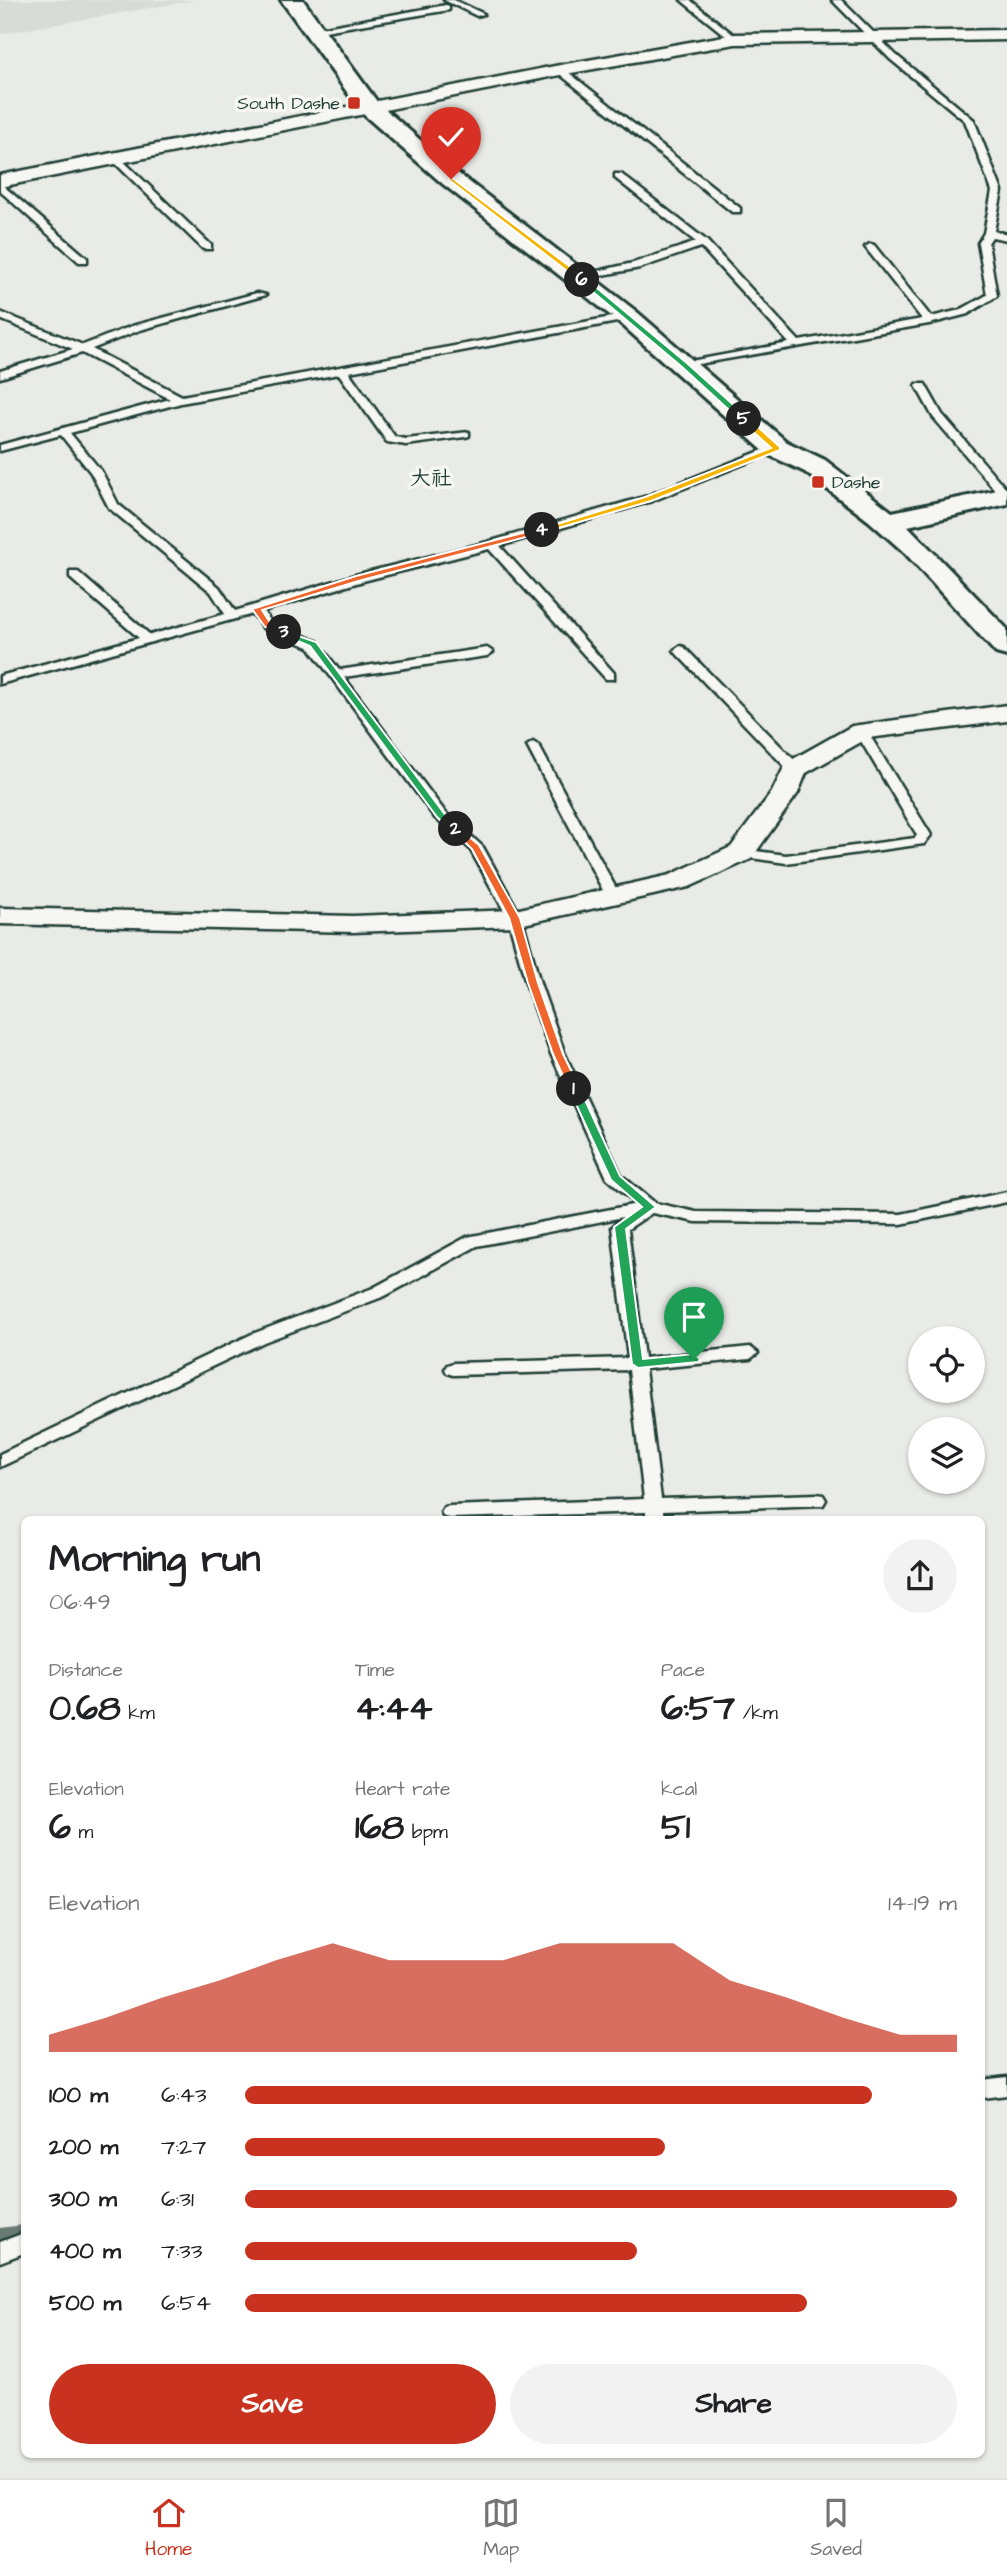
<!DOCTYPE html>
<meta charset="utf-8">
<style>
body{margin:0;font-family:"Architects Daughter","LXGW WenKai TC",sans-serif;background:#f2f2f2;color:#202124;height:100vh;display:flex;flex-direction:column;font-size:26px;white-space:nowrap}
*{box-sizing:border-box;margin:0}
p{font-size:23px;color:#757577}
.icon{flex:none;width:38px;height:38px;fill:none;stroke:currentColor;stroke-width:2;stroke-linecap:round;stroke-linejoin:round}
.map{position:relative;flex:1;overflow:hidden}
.details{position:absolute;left:21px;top:1516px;width:964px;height:942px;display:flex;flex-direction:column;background:#fff;border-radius:10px;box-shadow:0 2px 5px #0004}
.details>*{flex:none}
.buttons{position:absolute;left:908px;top:1326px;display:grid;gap:14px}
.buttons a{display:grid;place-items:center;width:77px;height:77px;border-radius:50%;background:#fff;box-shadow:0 2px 5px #0004;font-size:35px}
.pin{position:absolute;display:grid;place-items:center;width:60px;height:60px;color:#fff;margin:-72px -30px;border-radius:50% 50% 50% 0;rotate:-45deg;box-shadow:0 0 7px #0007}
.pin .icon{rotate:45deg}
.km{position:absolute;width:35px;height:35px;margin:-18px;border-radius:50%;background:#222;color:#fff;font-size:19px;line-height:35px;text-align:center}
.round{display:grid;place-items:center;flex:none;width:74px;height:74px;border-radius:37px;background:#f2f2f2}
.head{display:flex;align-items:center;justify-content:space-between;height:119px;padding:0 28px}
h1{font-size:38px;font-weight:800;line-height:52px}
.metrics{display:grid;grid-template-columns:repeat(3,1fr);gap:10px;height:119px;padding:7px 28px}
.metrics div{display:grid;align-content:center}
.metrics b{font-size:35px;font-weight:800}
.metrics small{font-size:19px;font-weight:400}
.metrics p{font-size:19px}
.chart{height:196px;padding:14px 28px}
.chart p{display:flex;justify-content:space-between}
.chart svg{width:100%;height:126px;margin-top:7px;fill:#c8321e;opacity:.7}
.cta{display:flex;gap:14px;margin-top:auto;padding:14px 28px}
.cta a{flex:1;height:80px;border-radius:42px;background:#c8321e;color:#fff;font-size:28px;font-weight:800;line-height:80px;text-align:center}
.cta a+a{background:#f2f2f2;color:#202124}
ul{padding:0 28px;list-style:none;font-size:23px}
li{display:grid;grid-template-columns:112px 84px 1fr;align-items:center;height:52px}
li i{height:18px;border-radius:9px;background:#c8321e}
.tab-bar{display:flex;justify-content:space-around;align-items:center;height:98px;border-top:2px solid #e0e0e0;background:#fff;font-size:19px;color:#757577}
.tab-bar a{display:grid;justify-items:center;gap:4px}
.tab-bar .selected{color:#c8321e}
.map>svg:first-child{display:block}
.built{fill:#d8dcd8}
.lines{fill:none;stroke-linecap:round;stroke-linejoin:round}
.stream{stroke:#687c75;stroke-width:12}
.lane-casing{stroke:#1f3d34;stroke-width:5}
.street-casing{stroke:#1f3d34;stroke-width:5}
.secondary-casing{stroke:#1f3d34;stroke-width:6}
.lane{fill:#f6f6f2;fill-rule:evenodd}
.street{fill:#f6f6f2;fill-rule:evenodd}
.secondary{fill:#f6f6f2;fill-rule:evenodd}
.split-1{fill:#22a559;stroke:#fff;stroke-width:2}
.split-2{fill:#f0652b;stroke:#fff;stroke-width:2}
.split-3{fill:#22a559;stroke:#fff;stroke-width:2}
.split-4{fill:#f0652b;stroke:#fff;stroke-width:2}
.split-5{fill:#f5b400;stroke:#fff;stroke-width:2}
.split-6{fill:#22a559;stroke:#fff;stroke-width:2}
.split-7{fill:#f5b400;stroke:#fff;stroke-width:2}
.poi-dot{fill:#c8321e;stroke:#f6f6f2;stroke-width:2.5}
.labels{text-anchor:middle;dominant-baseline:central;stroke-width:7;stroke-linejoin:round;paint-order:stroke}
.far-poi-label{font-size:18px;fill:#1f3d34;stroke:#f6f6f2;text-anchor:end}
.far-quarter-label{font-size:21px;fill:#1f3d34;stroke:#f6f6f2}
</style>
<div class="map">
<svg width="1007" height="2478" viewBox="0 0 1007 2478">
<rect width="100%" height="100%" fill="#e9ebe7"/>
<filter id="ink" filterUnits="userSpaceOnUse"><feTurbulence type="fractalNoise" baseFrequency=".0143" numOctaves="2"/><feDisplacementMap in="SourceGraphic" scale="14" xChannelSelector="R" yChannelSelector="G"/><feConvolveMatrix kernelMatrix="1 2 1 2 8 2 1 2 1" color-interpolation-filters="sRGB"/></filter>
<g filter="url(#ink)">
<path class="built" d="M 0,0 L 195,0 L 0,34 Z"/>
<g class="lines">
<path class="stream" d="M 0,2234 L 24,2231"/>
<g class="lane-casing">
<path id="lane" d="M 444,0 L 454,0 L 484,14 L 477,16 Z
M 681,0 L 690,0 L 739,39 L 732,41 Z
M 832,0 L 841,0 L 896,55 L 974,120 L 1002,191 L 994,231 L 1007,234 L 1007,240 L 992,237 L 988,243 L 997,296 L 968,314 L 929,324 L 681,367 L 681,363 L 685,362 L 789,343 L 701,247 L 640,268 L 576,280 L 576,276 L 633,263 L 696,242 L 615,178 L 615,174 L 621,174 L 707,241 L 799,341 L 922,319 L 865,247 L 870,244 L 874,245 L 931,317 L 960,310 L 987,295 L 978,243 L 984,233 L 992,191 L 965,121 L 890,59 Z
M 446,5 L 449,6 L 449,10 L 313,33 L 309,30 Z
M 557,68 L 563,68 L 740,208 L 740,212 L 732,212 L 557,72 Z
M 112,156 L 118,156 L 211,245 L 211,249 L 203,249 L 112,160 Z
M 0,183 L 87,258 L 87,262 L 79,262 L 0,191 Z
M 257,293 L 266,295 L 140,330 L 92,349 L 182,396 L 628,314 L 633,317 L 628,320 L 349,372 L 395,437 L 406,439 L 469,432 L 469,436 L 465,437 L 406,445 L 387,442 L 339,374 L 181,403 L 70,433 L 102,472 L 118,504 L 219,587 L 235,611 L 355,575 L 488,542 L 644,497 L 773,446 L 783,448 L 652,501 L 500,546 L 614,673 L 614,679 L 606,679 L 489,549 L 363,581 L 263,611 L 272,623 L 317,641 L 339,670 L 487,648 L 493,652 L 487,656 L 344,677 L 445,812 L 483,847 L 522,918 L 540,983 L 565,1054 L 621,1175 L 655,1203 L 696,1212 L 901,1214 L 1007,1192 L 1007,1202 L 901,1224 L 696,1222 L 652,1213 L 628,1229 L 644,1358 L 750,1347 L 758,1353 L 750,1359 L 645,1369 L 661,1499 L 817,1494 L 823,1495 L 826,1500 L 823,1505 L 663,1511 L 664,1519 L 646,1519 L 646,1512 L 450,1518 L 444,1517 L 441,1512 L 444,1507 L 450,1506 L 644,1499 L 629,1370 L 453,1375 L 447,1373 L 445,1369 L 447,1365 L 453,1363 L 628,1358 L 612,1227 L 623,1217 L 477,1246 L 385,1296 L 264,1342 L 0,1467 L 0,1454 L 252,1334 L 373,1288 L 467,1237 L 637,1204 L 607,1178 L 551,1054 L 526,983 L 508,918 L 470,849 L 435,818 L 309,647 L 264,629 L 253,614 L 0,684 L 0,676 L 139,638 L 70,578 L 70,572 L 78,572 L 150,635 L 225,614 L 211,592 L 109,508 L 91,473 L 61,435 L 0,451 L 0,445 L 170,399 L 82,353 L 0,378 L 0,371 L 73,349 L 0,319 L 0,312 L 83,345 L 132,326 Z
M 917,384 L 925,384 L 942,414 L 1007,490 L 1007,499 L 1002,498 L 933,417 L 916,386 Z
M 680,646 L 684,647 L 800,766 L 800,772 L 790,772 L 676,653 L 674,650 Z
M 861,727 L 867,731 L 931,835 L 924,844 L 786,863 L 736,856 L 734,853 L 736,850 L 741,849 L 786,855 L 915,838 L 917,835 L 855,731 Z
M 533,742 L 539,746 L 619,894 L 617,897 L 607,897 L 605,894 L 527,746 Z
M 1007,2077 L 1007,2095 L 982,2098 L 982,2080 Z
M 24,2233 L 24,2253 L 0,2262 L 0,2242 Z"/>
</g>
<g class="street-casing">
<path id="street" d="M 1007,30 L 1007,40 L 735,44 L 560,75 L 0,187 L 0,175 L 560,65 L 735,34 Z
M 1007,705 L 1007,721 L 868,738 L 806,773 L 798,793 L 751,859 L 689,887 L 515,926 L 353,932 L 0,924 L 0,908 L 353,916 L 515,910 L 670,875 L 731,847 L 772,792 L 786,763 L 852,726 Z"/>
</g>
<g class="secondary-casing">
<path id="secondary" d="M 281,0 L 303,0 L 378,103 L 459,174 L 637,312 L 787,442 L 825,460 L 892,512 L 1007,488 L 1007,504 L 908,526 L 1007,629 L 1007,656 L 996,653 L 905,553 L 869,521 L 805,472 L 767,454 L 619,322 L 443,184 L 362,113 Z"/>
</g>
<use href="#lane" class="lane"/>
<use href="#street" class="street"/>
<use href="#secondary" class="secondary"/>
</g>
</g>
<path class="split-1" d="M 574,1086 L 580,1089 L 620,1176 L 656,1207 L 626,1229 L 643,1359 L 694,1354 L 700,1359 L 698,1362 L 638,1368 L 632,1364 L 614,1227 L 642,1207 L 611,1180 L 569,1089 Z"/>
<path class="split-2" d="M 456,826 L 479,845 L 520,918 L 538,983 L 563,1054 L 580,1089 L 578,1091 L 570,1091 L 553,1054 L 528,983 L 509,918 L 472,849 L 451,829 Z"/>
<path class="split-3" d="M 281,630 L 316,642 L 444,813 L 459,827 L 459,831 L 452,831 L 437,817 L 310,646 L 281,634 Z"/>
<path class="split-4" d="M 542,528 L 545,532 L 362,580 L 262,610 L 271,624 L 287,630 L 287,634 L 265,627 L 252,609 L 356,576 Z"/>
<path class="split-5" d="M 741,417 L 747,417 L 780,447 L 780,450 L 651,501 L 545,532 L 538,530 L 645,497 L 771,448 L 741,421 Z"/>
<path class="split-6" d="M 580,278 L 585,278 L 688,364 L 747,417 L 747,421 L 741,421 L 682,367 L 580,281 Z"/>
<path class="split-7" d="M 451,177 L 585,278 L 585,281 L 580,281 L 449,180 Z"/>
<g class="poi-dot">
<rect x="347" y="96" width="14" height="14" rx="3.5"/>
<rect x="811" y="475" width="14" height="14" rx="3.5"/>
</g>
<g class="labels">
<g class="far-poi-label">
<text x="340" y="103">South Dashe</text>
<text x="832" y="482" text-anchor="start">Dashe</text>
</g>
<g class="far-quarter-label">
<text x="431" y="478">大社</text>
</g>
</g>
</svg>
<div class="buttons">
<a><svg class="icon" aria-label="locate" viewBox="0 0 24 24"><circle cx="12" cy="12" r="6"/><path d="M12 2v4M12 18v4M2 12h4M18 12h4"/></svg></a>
<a><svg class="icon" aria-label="layers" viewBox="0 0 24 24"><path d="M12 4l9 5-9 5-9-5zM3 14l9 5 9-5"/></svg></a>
</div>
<div class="pin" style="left:694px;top:1359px;background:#1e9e55"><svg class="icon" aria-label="arrive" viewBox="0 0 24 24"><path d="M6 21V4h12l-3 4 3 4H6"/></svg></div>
<div class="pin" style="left:451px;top:179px;background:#d93025"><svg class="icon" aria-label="check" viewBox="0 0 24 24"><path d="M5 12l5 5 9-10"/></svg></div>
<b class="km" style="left:574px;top:1089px">1</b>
<b class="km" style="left:456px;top:829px">2</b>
<b class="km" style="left:284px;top:632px">3</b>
<b class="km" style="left:542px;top:530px">4</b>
<b class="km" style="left:744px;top:419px">5</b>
<b class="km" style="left:582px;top:280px">6</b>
<section class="details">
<div class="head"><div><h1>Morning run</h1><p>06:49</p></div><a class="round"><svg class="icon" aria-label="share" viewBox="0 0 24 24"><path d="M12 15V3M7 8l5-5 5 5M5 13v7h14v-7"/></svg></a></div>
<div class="metrics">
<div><p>Distance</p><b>0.68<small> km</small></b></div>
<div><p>Time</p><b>4:44</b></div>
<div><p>Pace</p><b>6:57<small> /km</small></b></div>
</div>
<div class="metrics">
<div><p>Elevation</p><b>6<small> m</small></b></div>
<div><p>Heart rate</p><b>168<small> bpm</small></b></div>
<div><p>kcal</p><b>51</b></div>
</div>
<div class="chart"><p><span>Elevation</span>14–19 m</p>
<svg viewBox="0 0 160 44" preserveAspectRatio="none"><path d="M0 44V38L10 32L20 25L30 19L40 12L50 6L60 12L70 12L80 12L90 6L100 6L110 6L120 19L130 25L140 32L150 38L160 38V44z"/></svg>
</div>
<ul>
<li><b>100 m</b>6:43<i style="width:88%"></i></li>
<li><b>200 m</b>7:27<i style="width:59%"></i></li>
<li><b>300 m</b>6:31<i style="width:100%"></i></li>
<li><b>400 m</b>7:33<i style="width:55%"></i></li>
<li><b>500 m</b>6:54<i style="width:79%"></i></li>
</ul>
<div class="cta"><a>Save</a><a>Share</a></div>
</section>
</div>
<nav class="tab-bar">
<a class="selected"><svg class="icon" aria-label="home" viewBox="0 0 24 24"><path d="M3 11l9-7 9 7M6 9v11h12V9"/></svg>Home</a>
<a><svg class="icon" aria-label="map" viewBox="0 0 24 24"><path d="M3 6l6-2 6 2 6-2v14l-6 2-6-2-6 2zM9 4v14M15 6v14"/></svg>Map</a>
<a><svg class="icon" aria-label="saved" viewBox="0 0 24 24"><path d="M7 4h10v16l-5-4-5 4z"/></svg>Saved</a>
</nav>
